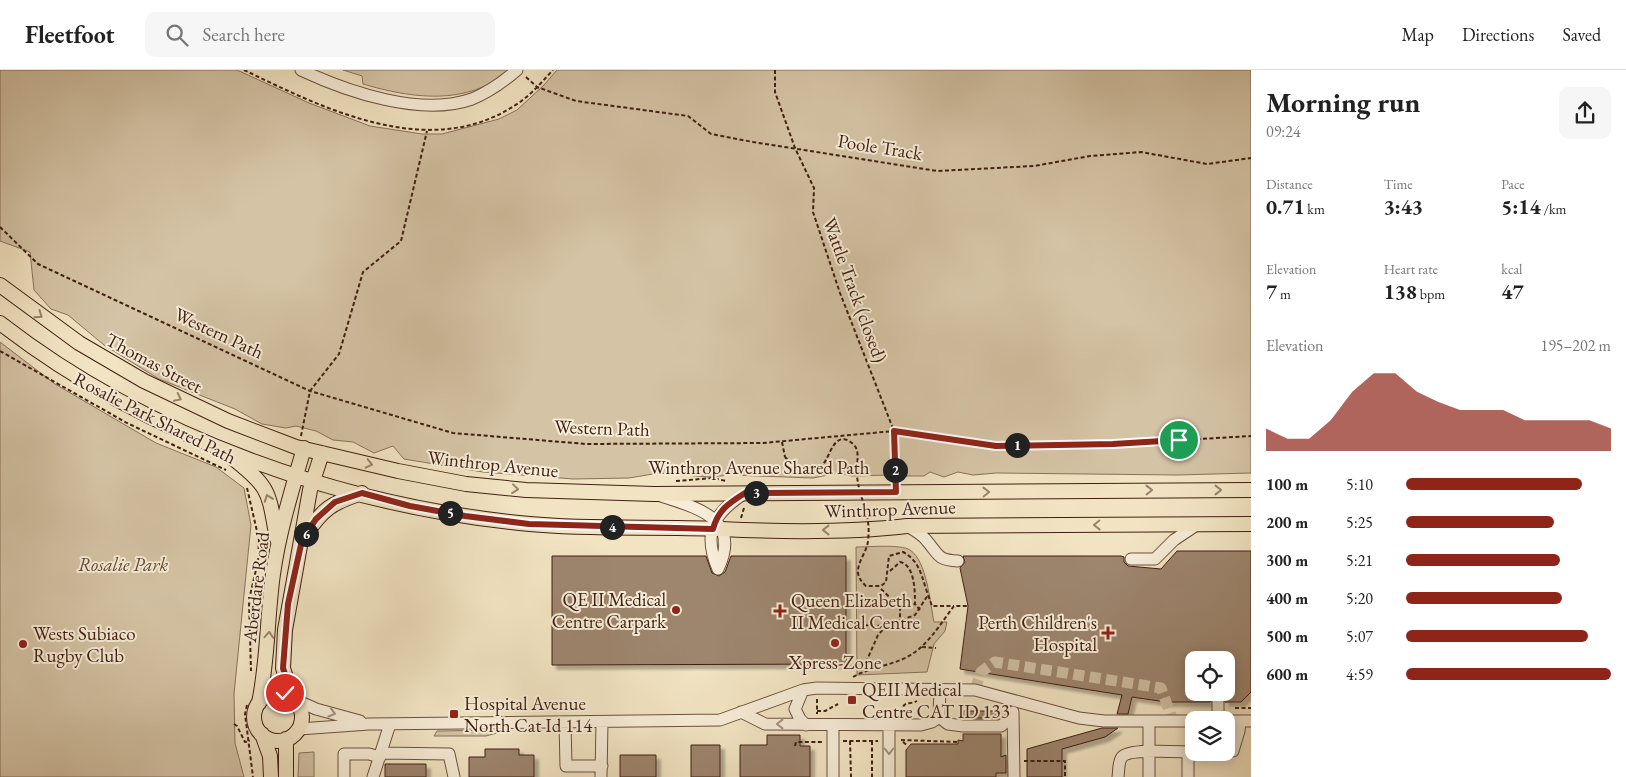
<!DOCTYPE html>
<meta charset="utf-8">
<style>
body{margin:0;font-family:"EB Garamond",serif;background:#f6f6f6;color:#222;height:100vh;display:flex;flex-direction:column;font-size:19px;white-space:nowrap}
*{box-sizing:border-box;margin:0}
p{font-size:16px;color:#767676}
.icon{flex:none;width:28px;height:28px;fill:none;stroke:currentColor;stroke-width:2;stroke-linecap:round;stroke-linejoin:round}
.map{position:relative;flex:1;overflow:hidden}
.details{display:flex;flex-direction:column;background:#fff;width:375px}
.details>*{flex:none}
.fabs{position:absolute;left:1185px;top:581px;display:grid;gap:10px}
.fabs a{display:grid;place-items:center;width:50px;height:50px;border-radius:10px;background:#fff;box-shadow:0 2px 12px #0003;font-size:25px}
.pin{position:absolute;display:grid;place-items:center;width:42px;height:42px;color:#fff;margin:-21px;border:2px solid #fff;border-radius:50%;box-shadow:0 1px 5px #0007}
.km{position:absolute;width:25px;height:25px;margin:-12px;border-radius:50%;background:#222;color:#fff;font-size:14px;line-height:25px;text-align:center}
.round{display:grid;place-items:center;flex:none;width:52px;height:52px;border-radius:10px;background:#f6f6f6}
.head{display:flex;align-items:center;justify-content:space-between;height:85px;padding:0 15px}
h1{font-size:28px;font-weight:700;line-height:38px}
.figures{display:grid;grid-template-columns:repeat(3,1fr);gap:8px;height:85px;padding:5px 15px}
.figures div{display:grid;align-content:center}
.figures b{font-size:21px;font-weight:700}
.figures small{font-size:14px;font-weight:400}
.figures p{font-size:14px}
.chart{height:140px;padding:10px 15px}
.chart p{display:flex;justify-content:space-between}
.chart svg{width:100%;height:90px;margin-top:5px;fill:#8f2418;opacity:.7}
ul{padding:0 15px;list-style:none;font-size:16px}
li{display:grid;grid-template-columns:80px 60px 1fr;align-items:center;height:38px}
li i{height:12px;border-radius:6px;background:#8f2418}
header{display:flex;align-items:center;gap:30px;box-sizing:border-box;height:70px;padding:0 25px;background:#fff;border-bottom:1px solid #e0e0e0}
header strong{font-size:24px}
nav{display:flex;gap:28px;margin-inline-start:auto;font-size:18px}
.search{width:350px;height:45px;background:#f6f6f6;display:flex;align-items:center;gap:12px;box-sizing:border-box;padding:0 18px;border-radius:10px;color:#767676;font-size:19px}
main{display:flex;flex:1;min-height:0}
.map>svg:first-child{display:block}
.green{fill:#d4c3a5;stroke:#8a715c}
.building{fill:#9d856e;stroke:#401f12;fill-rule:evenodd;filter:url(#shadow)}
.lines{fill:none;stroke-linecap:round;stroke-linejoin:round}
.minor-tunnel{stroke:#cebda0;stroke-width:11;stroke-dasharray:11 5.5;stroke-linecap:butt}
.minor-casing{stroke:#6c503e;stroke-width:13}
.major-casing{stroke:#401f12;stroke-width:16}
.path{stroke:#401f12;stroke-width:2;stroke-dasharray:4 2.5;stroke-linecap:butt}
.minor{stroke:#f7edd8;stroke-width:11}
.major{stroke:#f2e4c3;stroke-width:14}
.path-bridge{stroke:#401f12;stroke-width:2;stroke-dasharray:4 2.5;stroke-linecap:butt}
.oneway{stroke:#99826a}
.oneway2{stroke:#a5907f}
.route-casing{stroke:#fff;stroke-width:10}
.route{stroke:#8f2418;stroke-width:6}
.poi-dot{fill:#8f2418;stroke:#f7edd8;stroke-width:2}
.labels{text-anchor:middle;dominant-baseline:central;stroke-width:4;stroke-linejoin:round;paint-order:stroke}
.street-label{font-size:19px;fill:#401f12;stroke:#f7edd8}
.park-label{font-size:19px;font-style:italic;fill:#654837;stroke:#f7edd8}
.poi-label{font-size:19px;fill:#401f12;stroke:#f7edd8;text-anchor:start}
</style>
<header>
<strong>Fleetfoot</strong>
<div class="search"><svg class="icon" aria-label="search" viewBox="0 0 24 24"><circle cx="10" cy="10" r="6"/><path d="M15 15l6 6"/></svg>Search here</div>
<nav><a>Map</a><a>Directions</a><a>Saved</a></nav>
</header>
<main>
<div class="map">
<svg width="1251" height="707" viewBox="0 0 1251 707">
<defs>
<filter id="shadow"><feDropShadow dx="4.5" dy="4.5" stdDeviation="1" flood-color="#0004"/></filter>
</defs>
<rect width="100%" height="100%" fill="#f2e4c3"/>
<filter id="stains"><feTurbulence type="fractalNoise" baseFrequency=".004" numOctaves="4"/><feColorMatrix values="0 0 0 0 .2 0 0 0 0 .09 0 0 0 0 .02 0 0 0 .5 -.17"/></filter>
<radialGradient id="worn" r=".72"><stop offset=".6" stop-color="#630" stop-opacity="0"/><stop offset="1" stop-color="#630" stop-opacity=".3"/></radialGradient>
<path class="green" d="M 0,0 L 237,0 L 309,33 L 370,56 L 422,64 L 442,64 L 499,49 L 517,40 L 544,15 L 557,0 L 1251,0 L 1251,403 L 1177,405 L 996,403 L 973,405 L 958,402 L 944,407 L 930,402 L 924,406 L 901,406 L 899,390 L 892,389 L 891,405 L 852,406 L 838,403 L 813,408 L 731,405 L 708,407 L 659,403 L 629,408 L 573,409 L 483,402 L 404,389 L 393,376 L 374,383 L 353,372 L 333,370 L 316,361 L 296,356 L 286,358 L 262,354 L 235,339 L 159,309 L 104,275 L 68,245 L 51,239 L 34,220 L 30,182 L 0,171 Z
M 343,0 L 509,0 C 468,37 410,28 363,14 L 362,6 Z
M 0,272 L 55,314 L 156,373 L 216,397 L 244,418 L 251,455 L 234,624 L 235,673 L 244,707 L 0,707 Z
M 856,477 C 868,477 901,474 910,480 C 927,491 930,533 934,552 L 947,552 L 945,561 L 934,574 L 927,602 L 857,605 Z
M 497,660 L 497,663 L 486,666 L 434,666 L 437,661 Z
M 314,682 L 314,707 L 298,707 L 299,683 Z"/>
<path class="building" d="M 1177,481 L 1251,481 L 1251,622 L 1241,632 L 1225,632 L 1224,628 L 1218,625 L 1214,626 L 1210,632 L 1166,632 L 1132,627 L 1128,644 L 1117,644 L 1122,625 L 960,599 L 968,536 L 960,498 L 965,492 L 963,486 L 1121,486 L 1124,487 L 1124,492 L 1128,496 L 1161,499 ZM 1194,590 L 1226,590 L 1226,622 L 1194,622 Z
M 552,486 L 706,486 L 712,503 L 719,506 L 725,502 L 731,486 L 846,486 L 846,594 L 552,595 Z
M 963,641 L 1001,641 L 1001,646 L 998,648 L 964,648 Z
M 1102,658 L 1118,658 L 1105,667 L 1062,679 L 1062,707 L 1027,707 L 1027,679 Z
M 1001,664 L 1001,687 L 1006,685 L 1006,703 L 996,703 L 996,707 L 906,707 L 906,680 L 911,674 L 958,674 L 958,670 L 963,671 L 963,664 Z
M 767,665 L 800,665 L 800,676 L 810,676 L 810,707 L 740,707 L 740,675 L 767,675 Z
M 691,675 L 720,675 L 720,707 L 691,707 Z
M 485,679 L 519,679 L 519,685 L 534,685 L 534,707 L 469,707 L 469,687 L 485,687 Z
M 620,685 L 656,685 L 656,707 L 620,707 Z
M 385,694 L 426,694 L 426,707 L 385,707 Z"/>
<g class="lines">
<path class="minor-tunnel" d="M 975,620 L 981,602 L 995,592 L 1161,618 L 1173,651"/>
<g class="minor-casing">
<path id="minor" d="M 301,0 C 348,22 421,47 472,29 C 489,22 503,12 517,0
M 661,426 C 698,438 742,449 718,499
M 907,456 C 914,460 922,464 927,471 C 939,485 937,490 958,491
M 1131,489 L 1155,489 L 1174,470 L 1198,454
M 718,499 C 702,462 714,443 745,423
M 803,620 L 795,639 L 800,649 L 806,655
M 296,630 L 316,639 L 360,651
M 1218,632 L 1218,650
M 741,642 L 765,654 L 921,655 L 932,652 L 939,647 L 940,619
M 1013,642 L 1014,707
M 939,647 L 948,654 L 963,656 L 1001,656 L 1013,646
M 1149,651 L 1149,707
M 1226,651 L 1251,651
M 565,652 L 566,696 L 602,696
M 889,654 L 889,707
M 299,659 L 369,654 L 720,650 L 803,620 L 817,618 L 975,620 L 1079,648 L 1104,651 L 1194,651
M 1226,681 L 1233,681 L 1239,661 L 1240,651
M 381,683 L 449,684 L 454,707
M 344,707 L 344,684 L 369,684 L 380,687
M 373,707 L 390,654
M 601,707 L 602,652
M 833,707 L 833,655
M 1118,707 C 1119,701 1118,692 1122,687 C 1129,678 1181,682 1194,682
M 1188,707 L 1188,682"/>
</g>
<g class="major-casing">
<path id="major" d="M 0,215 L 79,273 L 144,311 L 228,351 L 296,377 L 398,401 L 466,414 L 526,420 L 654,424 L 1251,420
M 0,253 C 148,368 344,437 530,454 C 593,460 657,456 721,459 C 783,462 846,463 907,456 L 1251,454
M 230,386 C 271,418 268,420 277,469
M 305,465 C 323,439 331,433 362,423
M254 647a24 24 0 1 1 48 0a24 24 0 1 1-48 0Z
M 292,627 L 283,598 L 285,560 L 310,420 L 322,383
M 259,633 C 268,590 267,547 273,504 C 279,461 292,420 304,378
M 262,664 L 270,686 L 271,707
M 286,707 L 286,669"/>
</g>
<path class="path" d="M 244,0 C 325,39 428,91 514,36 C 529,27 541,13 553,0
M 775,0 L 775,22 L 795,78 L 814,118 L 813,142 L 840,223 L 894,361 L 896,410
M 526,7 L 537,17 L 576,31 L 688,46 L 711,64 L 753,72 L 937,101 L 1034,96 L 1090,86 L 1141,82 L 1207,94 L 1251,88
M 0,157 L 38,194 L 310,321 L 453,363 L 586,374 L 763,373 L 894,361 L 996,376 L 1113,374 L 1251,366
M 0,281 L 127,353 L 226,400
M 301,366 L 310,321 L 339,284 L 363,202 L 401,171 L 427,61
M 782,372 L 785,387
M 676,411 L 713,408 L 726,411
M 247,418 L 259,470 L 258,491 L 249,530 L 251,601
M 741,448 L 744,438
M 890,501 L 900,492 C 915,495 915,522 915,534 L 920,540
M 881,519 L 900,537 L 900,552
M 926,519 L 932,536 L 954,536
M 901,538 L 915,534
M 858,555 L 886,556
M 922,577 L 936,578
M 867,599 L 867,590 L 878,565 L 886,556 L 915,545 L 928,525
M 853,607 C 870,597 890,596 907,587 C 927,577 941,553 954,536 L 968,536
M 817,629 L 817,644
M 247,635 L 245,644 L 253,707
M 1235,638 L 1251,638
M 817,641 L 825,641 L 838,634
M 902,643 C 902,630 910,635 917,631
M 234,654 L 237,656 L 245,672 L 250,671
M 901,670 L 958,672
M 843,671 L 878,671
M 850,671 L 851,707
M 872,671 L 872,707
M 903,672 L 908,676
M 795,676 L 796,672 L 823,672
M 1024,691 L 1065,691 L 1065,707"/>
<use href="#minor" class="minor"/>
<use href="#major" class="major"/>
<path class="path-bridge" d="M 785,387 C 795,398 812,408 824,393 C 830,386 835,358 853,374 C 860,380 857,391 857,399 C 856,426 872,440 868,471 C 867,482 857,492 858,503 C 859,509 862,512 866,516 L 881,516 L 886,512 L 889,486 L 903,482 C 918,490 921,503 926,519"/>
</g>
<defs><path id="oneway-chevron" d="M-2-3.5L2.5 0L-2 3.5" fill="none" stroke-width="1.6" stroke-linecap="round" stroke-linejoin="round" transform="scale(1.25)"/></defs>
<g class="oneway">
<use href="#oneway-chevron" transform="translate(39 245) rotate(35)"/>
<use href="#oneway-chevron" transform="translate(178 328) rotate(26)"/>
<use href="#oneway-chevron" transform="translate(369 394) rotate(13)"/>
<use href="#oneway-chevron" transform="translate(515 419) rotate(6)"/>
<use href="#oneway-chevron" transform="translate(1149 420) rotate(-1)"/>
<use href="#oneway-chevron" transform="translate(1218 420)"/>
<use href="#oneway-chevron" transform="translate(986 422) rotate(-1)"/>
<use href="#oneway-chevron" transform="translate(268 428) rotate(-110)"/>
<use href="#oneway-chevron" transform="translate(1097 455) rotate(179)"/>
<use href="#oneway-chevron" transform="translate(826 460) rotate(180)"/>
<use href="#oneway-chevron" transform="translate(269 565) rotate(-86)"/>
</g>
<g class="oneway2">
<use href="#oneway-chevron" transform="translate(332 643) rotate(16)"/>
<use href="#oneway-chevron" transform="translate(780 654) rotate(-180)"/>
<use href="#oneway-chevron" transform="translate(889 681) rotate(90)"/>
</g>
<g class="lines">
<g class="route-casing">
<path id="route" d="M 285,623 L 292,627 L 283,598 L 288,534 L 302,470 L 316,449 L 335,432 L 362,423 L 410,436 L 465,446 L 529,454 L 713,459 C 718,440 729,433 745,423 L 896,422 L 894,361 L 996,376 L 1113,374 L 1179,370"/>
</g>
<use href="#route" class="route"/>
</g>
<g class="poi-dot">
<circle cx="676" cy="540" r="5"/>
<path d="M777.5 533.5h5v5h5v5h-5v5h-5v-5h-5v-5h5z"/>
<path d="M1105.5 555.5h5v5h5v5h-5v5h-5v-5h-5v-5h5z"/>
<circle cx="835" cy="573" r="5"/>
<circle cx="23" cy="574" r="5"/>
<rect x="847" y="625" width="10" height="10" rx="2.5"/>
<rect x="449" y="639" width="10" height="10" rx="2.5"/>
</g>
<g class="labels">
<g class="street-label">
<text transform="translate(880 77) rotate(9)">Poole Track</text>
<text transform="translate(855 220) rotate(70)">Wattle Track (closed)</text>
<text transform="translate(219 263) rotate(25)">Western Path</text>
<text transform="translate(154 293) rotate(28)">Thomas Street</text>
<text transform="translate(155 348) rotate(27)">Rosalie Park Shared Path</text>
<text transform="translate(602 358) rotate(2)">Western Path</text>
<text transform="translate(493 394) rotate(6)">Winthrop Avenue</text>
<text x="759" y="397">Winthrop Avenue Shared Path</text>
<text transform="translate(890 439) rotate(-2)">Winthrop Avenue</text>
<text transform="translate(256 517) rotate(-83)">Aberdare Road</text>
</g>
<g class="park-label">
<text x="123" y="494">Rosalie Park</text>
</g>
<g class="poi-label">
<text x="666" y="529" text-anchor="end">QE II Medical<tspan x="666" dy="22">Centre Carpark</tspan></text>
<text x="791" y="530">Queen Elizabeth<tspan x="791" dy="22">II Medical Centre</tspan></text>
<text x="1097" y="552" text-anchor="end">Perth Children's<tspan x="1097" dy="22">Hospital</tspan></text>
<text x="33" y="563">Wests Subiaco<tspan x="33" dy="22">Rugby Club</tspan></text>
<text x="835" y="592" text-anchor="middle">Xpress-Zone</text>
<text x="862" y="619">QEII Medical<tspan x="862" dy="22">Centre CAT ID 133</tspan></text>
<text x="464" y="633">Hospital Avenue<tspan x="464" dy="22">North Cat Id 114</tspan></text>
</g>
</g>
<rect width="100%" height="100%" filter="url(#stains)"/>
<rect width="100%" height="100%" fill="url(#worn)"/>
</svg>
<div class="fabs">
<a><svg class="icon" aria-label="locate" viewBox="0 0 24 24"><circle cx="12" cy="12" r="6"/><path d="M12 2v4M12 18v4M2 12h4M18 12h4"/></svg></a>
<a><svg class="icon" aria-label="layers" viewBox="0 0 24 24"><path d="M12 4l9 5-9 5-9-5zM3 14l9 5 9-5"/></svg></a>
</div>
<div class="pin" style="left:1179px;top:370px;background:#1e9e55"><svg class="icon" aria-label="arrive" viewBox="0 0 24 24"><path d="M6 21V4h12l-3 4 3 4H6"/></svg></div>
<div class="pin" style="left:285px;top:623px;background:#d93025"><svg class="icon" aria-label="check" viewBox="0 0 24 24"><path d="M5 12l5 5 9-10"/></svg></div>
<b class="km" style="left:1017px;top:375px">1</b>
<b class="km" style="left:895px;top:400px">2</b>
<b class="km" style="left:756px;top:423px">3</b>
<b class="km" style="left:612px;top:457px">4</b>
<b class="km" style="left:450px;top:443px">5</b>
<b class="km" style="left:306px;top:464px">6</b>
</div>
<section class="details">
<div class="head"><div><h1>Morning run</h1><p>09:24</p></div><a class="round"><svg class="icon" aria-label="share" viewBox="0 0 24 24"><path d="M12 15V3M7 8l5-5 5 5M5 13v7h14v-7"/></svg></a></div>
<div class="figures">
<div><p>Distance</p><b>0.71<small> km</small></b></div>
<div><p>Time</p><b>3:43</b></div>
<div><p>Pace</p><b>5:14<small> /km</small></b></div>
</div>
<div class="figures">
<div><p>Elevation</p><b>7<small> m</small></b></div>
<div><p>Heart rate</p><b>138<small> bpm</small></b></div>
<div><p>kcal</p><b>47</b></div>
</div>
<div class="chart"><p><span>Elevation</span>195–202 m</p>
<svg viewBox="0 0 160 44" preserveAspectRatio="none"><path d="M0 44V33L10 38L20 38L30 29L40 15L50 6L60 6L70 15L80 20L90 24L100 24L110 24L120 29L130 29L140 29L150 29L160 33V44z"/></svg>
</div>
<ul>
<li><b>100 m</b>5:10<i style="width:86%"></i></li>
<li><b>200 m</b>5:25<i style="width:72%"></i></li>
<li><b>300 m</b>5:21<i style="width:75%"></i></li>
<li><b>400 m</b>5:20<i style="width:76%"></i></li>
<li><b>500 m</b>5:07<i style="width:89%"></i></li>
<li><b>600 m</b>4:59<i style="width:100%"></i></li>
</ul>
</section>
</main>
